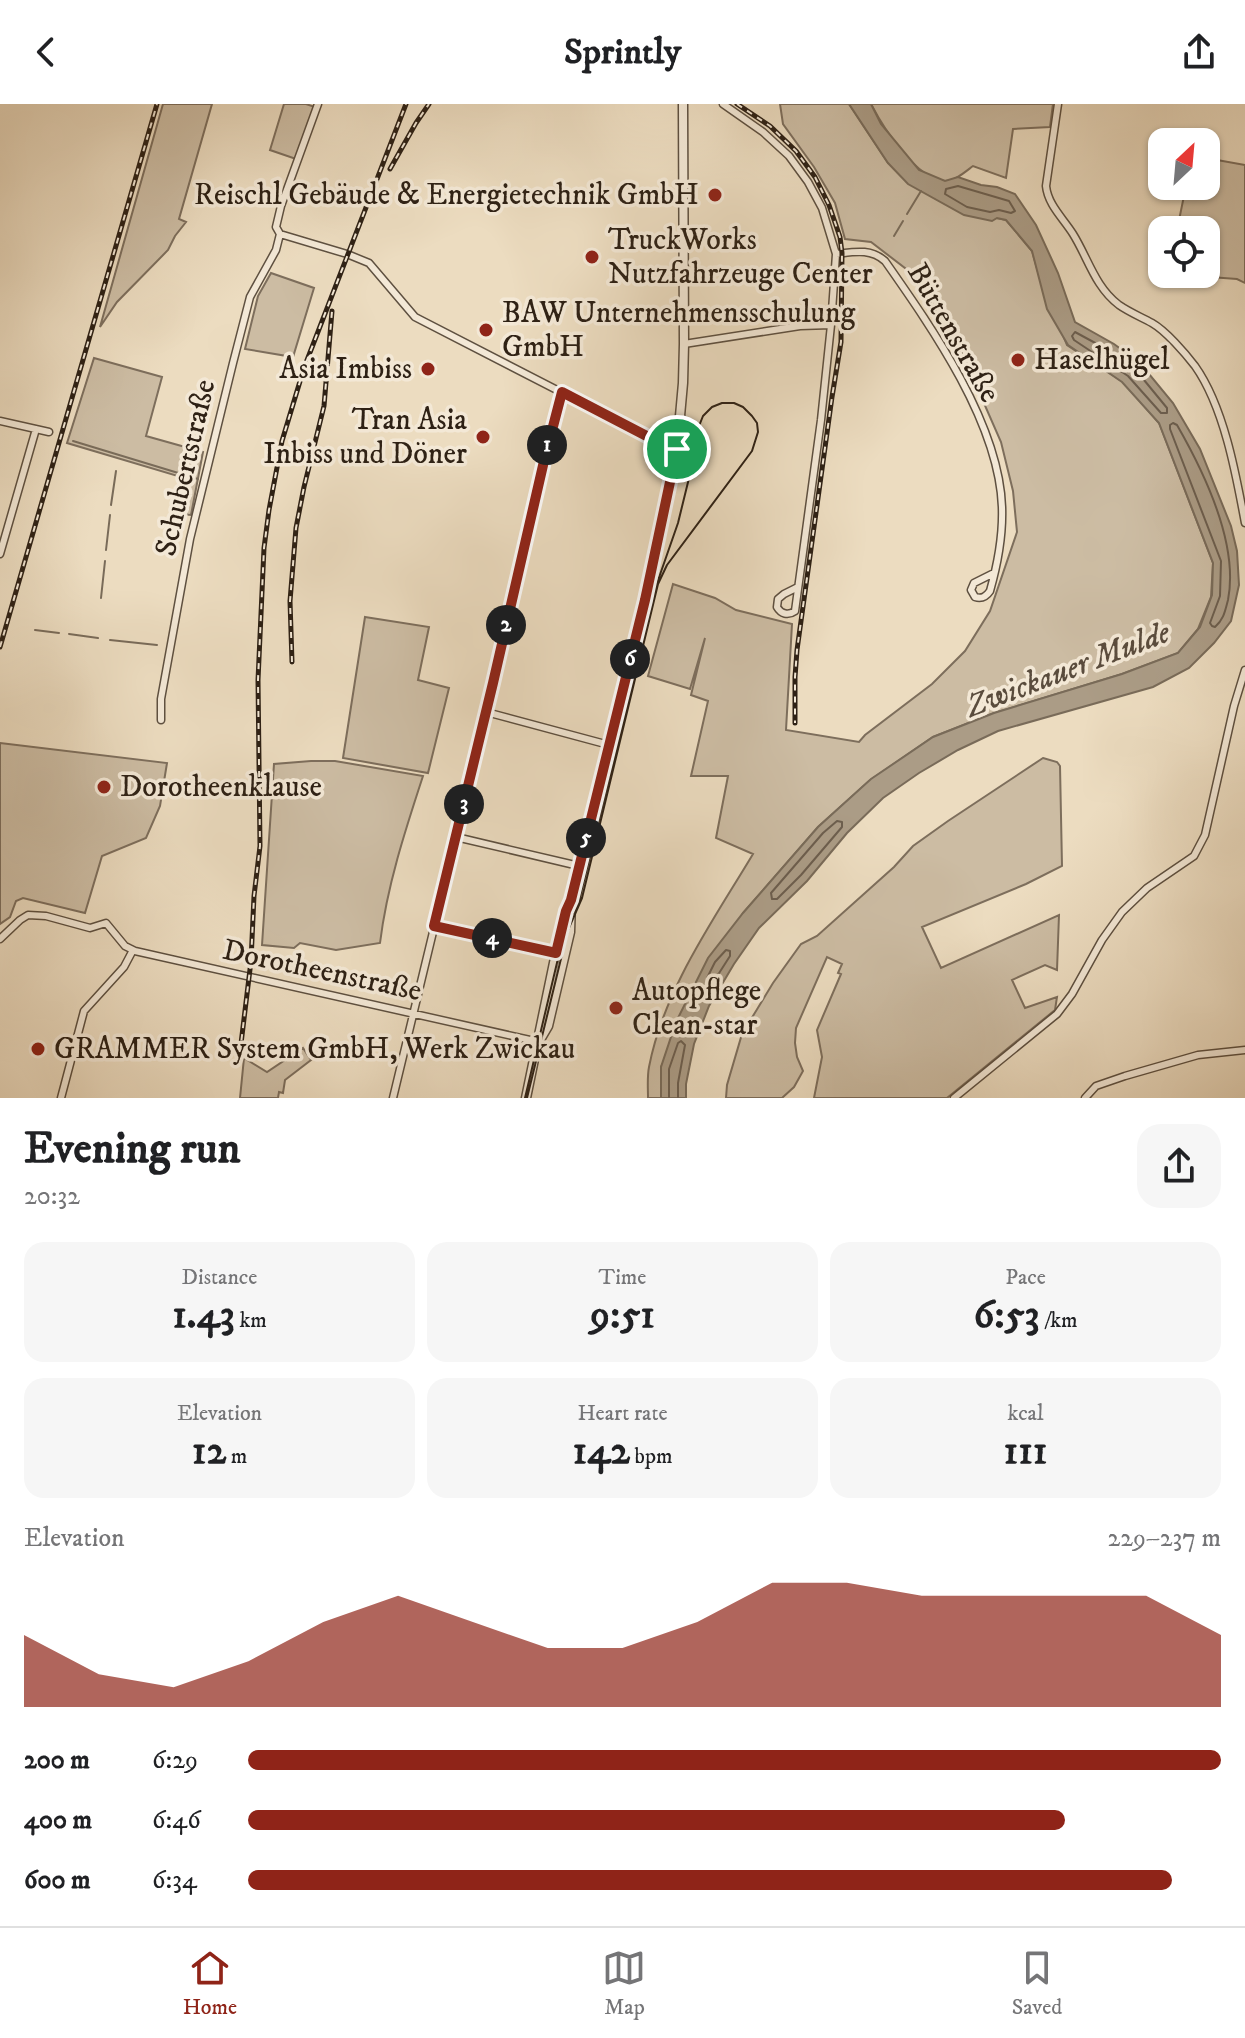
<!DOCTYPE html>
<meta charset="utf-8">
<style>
body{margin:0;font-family:"IM FELL DW Pica",serif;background:#f6f6f6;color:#202124;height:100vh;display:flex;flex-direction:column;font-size:30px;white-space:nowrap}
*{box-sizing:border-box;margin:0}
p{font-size:26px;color:#757577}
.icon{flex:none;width:44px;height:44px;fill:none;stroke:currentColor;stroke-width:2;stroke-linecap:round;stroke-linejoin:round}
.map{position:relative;height:994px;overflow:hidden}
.sheet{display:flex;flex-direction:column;background:#fff;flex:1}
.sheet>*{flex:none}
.needle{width:52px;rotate:26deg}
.buttons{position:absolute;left:1148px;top:24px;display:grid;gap:16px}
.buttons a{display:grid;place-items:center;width:72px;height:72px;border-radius:16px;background:#fff;box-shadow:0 2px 6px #0004;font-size:40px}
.pin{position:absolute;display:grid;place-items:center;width:68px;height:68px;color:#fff;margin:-34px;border:4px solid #fff;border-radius:50%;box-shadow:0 2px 8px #0007}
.km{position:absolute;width:40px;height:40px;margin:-20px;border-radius:50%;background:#222;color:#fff;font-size:22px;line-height:40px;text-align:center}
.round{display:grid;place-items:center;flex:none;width:84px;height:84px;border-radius:24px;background:#f6f6f6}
.headline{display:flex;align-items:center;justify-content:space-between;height:136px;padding:0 24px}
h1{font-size:44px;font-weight:800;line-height:60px}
.stats{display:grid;grid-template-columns:repeat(3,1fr);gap:12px;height:136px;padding:8px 24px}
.stats div{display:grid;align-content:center;border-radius:20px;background:#f6f6f6;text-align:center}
.stats b{font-size:40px;font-weight:800}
.stats small{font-size:22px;font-weight:400}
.stats p{font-size:22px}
.chart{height:224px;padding:16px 24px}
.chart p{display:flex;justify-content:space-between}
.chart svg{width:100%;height:144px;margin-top:8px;fill:#8f2418;opacity:.7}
ul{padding:0 24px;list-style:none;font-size:26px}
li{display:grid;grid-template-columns:128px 96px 1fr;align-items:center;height:60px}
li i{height:20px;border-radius:10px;background:#8f2418}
header{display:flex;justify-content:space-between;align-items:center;height:104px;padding:0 24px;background:#fff;font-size:36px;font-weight:800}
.dock{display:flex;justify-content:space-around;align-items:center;height:112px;border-top:2px solid #e0e0e0;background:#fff;font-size:22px;color:#757577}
.dock a{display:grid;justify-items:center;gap:4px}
.dock .selected{color:#8f2418}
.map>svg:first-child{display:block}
.green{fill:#ccbca3;stroke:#7d6e5c;stroke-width:2}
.water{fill:#ab9c86;stroke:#796b59;stroke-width:2}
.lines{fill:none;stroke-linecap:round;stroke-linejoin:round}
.shore{stroke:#6c5e4e;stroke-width:2}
.stream{stroke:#796b59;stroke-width:2}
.minor-casing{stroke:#5e5040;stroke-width:9}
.tertiary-casing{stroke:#5e5040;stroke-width:11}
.minor{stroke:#f3e8d6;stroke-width:6}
.tertiary{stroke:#f3e8d6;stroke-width:8}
.tram{stroke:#2e2115;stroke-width:2}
.rail-casing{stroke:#2e2115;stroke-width:5}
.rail{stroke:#f3e8d6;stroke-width:2;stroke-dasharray:6;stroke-linecap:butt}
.route-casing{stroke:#fff;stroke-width:16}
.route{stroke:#8f2418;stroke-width:10}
.poi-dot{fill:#8f2418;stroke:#f3e8d6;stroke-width:3}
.labels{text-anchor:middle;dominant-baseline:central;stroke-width:7;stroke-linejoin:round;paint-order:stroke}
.poi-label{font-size:30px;fill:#2e2115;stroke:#f3e8d6;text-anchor:start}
.street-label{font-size:30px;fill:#2e2115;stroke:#f3e8d6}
.water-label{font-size:32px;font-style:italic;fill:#5a4c3d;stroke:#f3e8d6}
</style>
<header><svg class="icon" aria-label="back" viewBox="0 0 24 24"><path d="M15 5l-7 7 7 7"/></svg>Sprintly<svg class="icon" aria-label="share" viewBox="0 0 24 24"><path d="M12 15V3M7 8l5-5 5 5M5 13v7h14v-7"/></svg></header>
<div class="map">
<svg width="1245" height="994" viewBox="0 0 1245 994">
<rect width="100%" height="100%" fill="#ecdcc0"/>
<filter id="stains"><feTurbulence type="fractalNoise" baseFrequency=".0025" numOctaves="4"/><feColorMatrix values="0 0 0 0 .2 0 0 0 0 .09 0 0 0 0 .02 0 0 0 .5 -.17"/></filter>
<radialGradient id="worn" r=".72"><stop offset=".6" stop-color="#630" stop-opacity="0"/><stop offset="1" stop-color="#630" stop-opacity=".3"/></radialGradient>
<path class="green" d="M 163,0 L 212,0 L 179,115 L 186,118 L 175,132 L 168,146 L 117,198 L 100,223 Z
M 284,0 L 306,0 L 315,3 L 296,55 L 270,46 Z
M 780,0 L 849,0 L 888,59 L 997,114 L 1006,116 L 1032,147 L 1040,175 L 1067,241 L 1123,278 L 1159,319 L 1213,459 L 1211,493 L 1198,525 L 1178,549 L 1122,570 L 994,609 L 933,633 L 869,677 L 818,723 L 743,809 L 661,963 L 661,994 L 648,994 C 648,984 647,973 649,963 C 664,885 713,817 753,750 L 716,734 L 728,672 L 691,672 L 708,597 L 691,591 L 705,534 L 690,585 L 648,572 L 673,480 L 715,494 L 736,506 L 792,520 L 786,626 L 859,638 L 865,631 L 932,580 L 965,547 L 990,507 L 1017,428 L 1013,387 L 1001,338 L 962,249 L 914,171 L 871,138 L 845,135 L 835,99 L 814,63 L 783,20 Z
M 871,0 L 1053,0 L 1050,23 L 1013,25 L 1006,74 L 973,62 C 965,68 955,77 945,77 C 916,76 883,23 871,0 Z
M 1206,54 L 1245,61 L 1245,179 L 1237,175 L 1169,170 L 1206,170 L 1206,126 L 1177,126 L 1186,82 L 1206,82 Z
M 271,169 L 314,184 L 293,253 L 245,245 L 258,192 Z
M 94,254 L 162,273 L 146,332 L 203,348 L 191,411 L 180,410 L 184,379 L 178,372 L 67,339 Z
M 365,513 L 429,523 L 418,576 L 449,584 L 428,669 L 343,654 Z
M 0,639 L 167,659 L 160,702 L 146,734 L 102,752 L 85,809 L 23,794 L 16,797 L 10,813 L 0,820 Z
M 1043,654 L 1057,658 L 1060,662 L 1062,762 L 1026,780 L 922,823 L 941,864 L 1059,811 L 1057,866 L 1045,861 L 1012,876 L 1025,904 L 1057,893 L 1055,906 L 947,994 L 814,994 L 822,953 L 817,926 L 841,870 L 838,869 L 842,860 L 827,853 L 796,924 L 795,939 L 797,953 L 803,967 L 794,983 L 782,994 L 726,994 L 727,981 L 742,930 L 773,879 L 801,840 L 817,832 L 894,763 L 913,742 L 948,717 Z
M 311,657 L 335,657 L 423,672 C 405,727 387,782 380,839 L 336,846 L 300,839 L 294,844 L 262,841 L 274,660 Z
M 303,944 L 311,956 L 285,976 L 283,989 L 279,988 L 278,994 L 240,994 L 244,954 L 267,968 Z"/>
<path class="water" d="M 849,0 L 871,0 L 881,20 L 919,66 L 945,77 L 958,73 L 981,81 L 997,83 L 1015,90 L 1036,121 L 1058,169 L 1075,218 L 1114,240 L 1140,259 L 1173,299 L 1200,345 L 1231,422 L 1237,447 L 1239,481 L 1231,517 L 1214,539 L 1189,564 L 1153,583 L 998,627 L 958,646 L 919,669 L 883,694 L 847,729 L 807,777 L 759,824 L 734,860 L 709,902 L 694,940 L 686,980 L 686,994 L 661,994 L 661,963 L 676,918 L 708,854 L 743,809 L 818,723 L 871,675 L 933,633 L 994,609 L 1122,570 L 1178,549 L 1200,523 L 1212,491 L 1213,459 L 1159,319 L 1122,278 L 1068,241 L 1047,205 L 1032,147 L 1006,116 L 997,114 L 992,117 L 964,111 L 908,80 L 888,59 Z"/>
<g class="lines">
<path class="shore" d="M 958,82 L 1009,97 L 1015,107 L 1011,109 L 999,106 L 990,108 L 967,103 L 945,90 L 946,85 Z
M 1075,228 L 1110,247 L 1135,265 L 1167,304 L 1167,309 L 1161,309 L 1128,272 L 1074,236 L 1072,232 Z
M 1173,319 L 1177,321 C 1204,368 1239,440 1228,496 C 1225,507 1224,515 1215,523 L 1212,522 L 1210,519 L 1220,492 L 1221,457 L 1170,325 L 1170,321 Z
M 837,717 L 842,718 L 842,723 L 801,771 L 777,795 L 772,795 L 771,789 L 823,729 Z
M 726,846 L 730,847 L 730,852 L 714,877 L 709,878 L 707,874 L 715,858 Z
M 669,994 L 669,965 L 678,939 L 681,937 L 685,941 L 678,979 L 678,994"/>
<path class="stream" d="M 907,110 L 921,87
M 894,132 L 903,117
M 73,337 L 198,375
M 111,401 L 116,367
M 106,446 L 110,411
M 101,494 L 105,457
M 35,526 L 59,529
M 69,530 L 98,534
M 110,536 L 157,541"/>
<g class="minor-casing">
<path id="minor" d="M 723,0 L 763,28 L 789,52 L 808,78 L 822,104 L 836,150 L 831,221 L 821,316 L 795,507 C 788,512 781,510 777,503 L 778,495 L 784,490 L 798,483
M 1058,0 L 1046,82 C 1048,101 1063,114 1073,130 C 1088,154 1095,183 1119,201 C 1129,208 1141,213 1152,219 C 1166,227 1185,249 1195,262 C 1224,303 1236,370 1245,419
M 280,130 L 276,123 L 281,102 L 318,0
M 836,150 C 854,148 870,144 885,157 C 932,224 999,319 1002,403 C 1003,431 998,459 990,487 C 986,493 982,495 975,493 L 971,486 L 974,479 L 994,469
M 684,240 L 800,222 L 831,221
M 0,317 L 49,328
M 0,450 L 36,325
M 486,608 L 609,641
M 161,616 L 161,595 L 190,435 L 233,259 L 250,193 L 276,146 L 280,130 L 347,150 L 369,159 L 415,213 L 662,340 L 677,345
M 456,733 L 579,762
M 434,822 L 556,849
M 0,835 L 20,816 L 28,811 L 46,812 L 90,824 L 106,819 L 125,842 L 135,847 L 539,938
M 61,994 L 84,907 L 124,863 L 133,846
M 393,994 L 493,579 L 544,357 L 562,288
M 954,994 L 1057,910 L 1072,890 L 1102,836 L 1122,808 L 1147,784 L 1194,752 L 1205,731 L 1234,602 L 1245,566
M 1085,994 L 1096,982 L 1125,972 L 1198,951 L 1245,946"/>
</g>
<g class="tertiary-casing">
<path id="tertiary" d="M 541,934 L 548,922 L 570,828 L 571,797
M 526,994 L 556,849 L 566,807 L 571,796 L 645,496 L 677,345 L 683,279 L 684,240 L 683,0"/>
</g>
<use href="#minor" class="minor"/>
<use href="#tertiary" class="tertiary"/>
<path class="tram" d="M 525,994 L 565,825 L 579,797 L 655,485 L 678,419 L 690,370 L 693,337 L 703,312 L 712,303 L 722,299 L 734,299 L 743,303 L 752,312 L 757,319 L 758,328 L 752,347 L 667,461 L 658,480 L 582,794 L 568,826 L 527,994"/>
<g class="rail-casing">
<path id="rail" d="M 737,0 L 770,22 L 796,47 L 815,73 L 829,101 L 840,133 L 842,149 L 841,238 L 832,293 L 797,546 L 795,573 L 795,619
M 390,65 L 416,19 L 429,0
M 0,543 L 157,0
M 292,558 L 290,497 L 296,424 L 304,383 L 324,302 L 332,207
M 240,948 L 251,857 L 254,792 L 260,742 L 258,576 L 264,444 L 269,406 L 282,337 L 304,264 L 406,0"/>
</g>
<use href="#rail" class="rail"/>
</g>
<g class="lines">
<g class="route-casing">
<path id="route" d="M 562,288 L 662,340 L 677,345 L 645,496 L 571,796 L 566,807 L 556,849 L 434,822 L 493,579 L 544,357 Z"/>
</g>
<use href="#route" class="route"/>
</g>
<g class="poi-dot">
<circle cx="715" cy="91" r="8"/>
<circle cx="592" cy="153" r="8"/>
<circle cx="486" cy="226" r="8"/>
<circle cx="1018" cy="256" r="8"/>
<circle cx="428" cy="265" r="8"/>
<circle cx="483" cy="333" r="8"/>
<circle cx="104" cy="683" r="8"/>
<circle cx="616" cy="904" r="8"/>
<circle cx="38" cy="945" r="8"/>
</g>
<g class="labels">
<g class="poi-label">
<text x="699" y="91" text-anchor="end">Reischl Gebäude &amp; Energietechnik GmbH</text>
<text x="608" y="136">TruckWorks<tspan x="608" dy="34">Nutzfahrzeuge Center</tspan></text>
<text x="502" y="209">BAW Unternehmensschulung<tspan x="502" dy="34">GmbH</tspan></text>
<text x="1034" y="256">Haselhügel</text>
<text x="412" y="265" text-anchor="end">Asia Imbiss</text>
<text x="467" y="316" text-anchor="end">Tran Asia<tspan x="467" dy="34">Inbiss und Döner</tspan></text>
<text x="120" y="683">Dorotheenklause</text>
<text x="632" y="887">Autopflege<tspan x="632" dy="34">Clean-star</tspan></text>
<text x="54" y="945">GRAMMER System GmbH, Werk Zwickau</text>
</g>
<g class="street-label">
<text transform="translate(953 229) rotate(60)">Büttenstraße</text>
<text transform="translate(186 364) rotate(-77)">Schubertstraße</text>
<text transform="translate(322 867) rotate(12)">Dorotheenstraße</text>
</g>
<g class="water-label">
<text transform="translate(1068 566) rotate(-21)">Zwickauer Mulde</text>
</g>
</g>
<rect width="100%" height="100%" filter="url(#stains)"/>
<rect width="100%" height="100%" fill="url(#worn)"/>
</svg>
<div class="buttons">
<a><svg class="needle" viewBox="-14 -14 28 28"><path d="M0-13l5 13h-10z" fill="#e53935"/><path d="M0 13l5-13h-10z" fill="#757577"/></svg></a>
<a><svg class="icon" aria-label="locate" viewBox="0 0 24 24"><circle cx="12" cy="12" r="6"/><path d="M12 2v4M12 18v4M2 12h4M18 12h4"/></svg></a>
</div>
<div class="pin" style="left:677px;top:345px;background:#1e9e55"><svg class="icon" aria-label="arrive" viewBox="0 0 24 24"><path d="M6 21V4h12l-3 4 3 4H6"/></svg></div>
<b class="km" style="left:547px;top:341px">1</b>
<b class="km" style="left:506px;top:521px">2</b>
<b class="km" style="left:464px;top:700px">3</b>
<b class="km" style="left:492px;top:834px">4</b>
<b class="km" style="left:586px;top:734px">5</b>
<b class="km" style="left:630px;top:555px">6</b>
</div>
<section class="sheet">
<div class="headline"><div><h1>Evening run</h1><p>20:32</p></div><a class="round"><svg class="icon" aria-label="share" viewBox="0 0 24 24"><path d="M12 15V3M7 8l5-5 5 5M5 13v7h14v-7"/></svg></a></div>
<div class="stats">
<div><p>Distance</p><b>1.43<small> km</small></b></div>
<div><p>Time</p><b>9:51</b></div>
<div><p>Pace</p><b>6:53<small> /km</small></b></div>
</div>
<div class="stats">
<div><p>Elevation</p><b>12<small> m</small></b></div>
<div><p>Heart rate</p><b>142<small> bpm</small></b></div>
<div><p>kcal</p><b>111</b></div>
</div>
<div class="chart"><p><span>Elevation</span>229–237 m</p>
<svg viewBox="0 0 160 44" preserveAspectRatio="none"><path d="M0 44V22L10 34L20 38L30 30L40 18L50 10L60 18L70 26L80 26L90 18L100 6L110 6L120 10L130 10L140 10L150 10L160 22V44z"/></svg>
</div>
<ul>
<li><b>200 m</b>6:29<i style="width:100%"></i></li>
<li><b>400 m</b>6:46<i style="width:84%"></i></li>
<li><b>600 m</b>6:34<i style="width:95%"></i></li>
</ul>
</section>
<nav class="dock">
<a class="selected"><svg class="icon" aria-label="home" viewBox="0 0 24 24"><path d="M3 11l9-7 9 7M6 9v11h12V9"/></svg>Home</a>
<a><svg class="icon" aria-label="map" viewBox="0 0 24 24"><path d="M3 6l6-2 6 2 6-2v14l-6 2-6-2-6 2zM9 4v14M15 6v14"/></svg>Map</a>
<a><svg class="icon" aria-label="saved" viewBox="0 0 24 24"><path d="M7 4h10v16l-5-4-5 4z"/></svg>Saved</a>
</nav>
